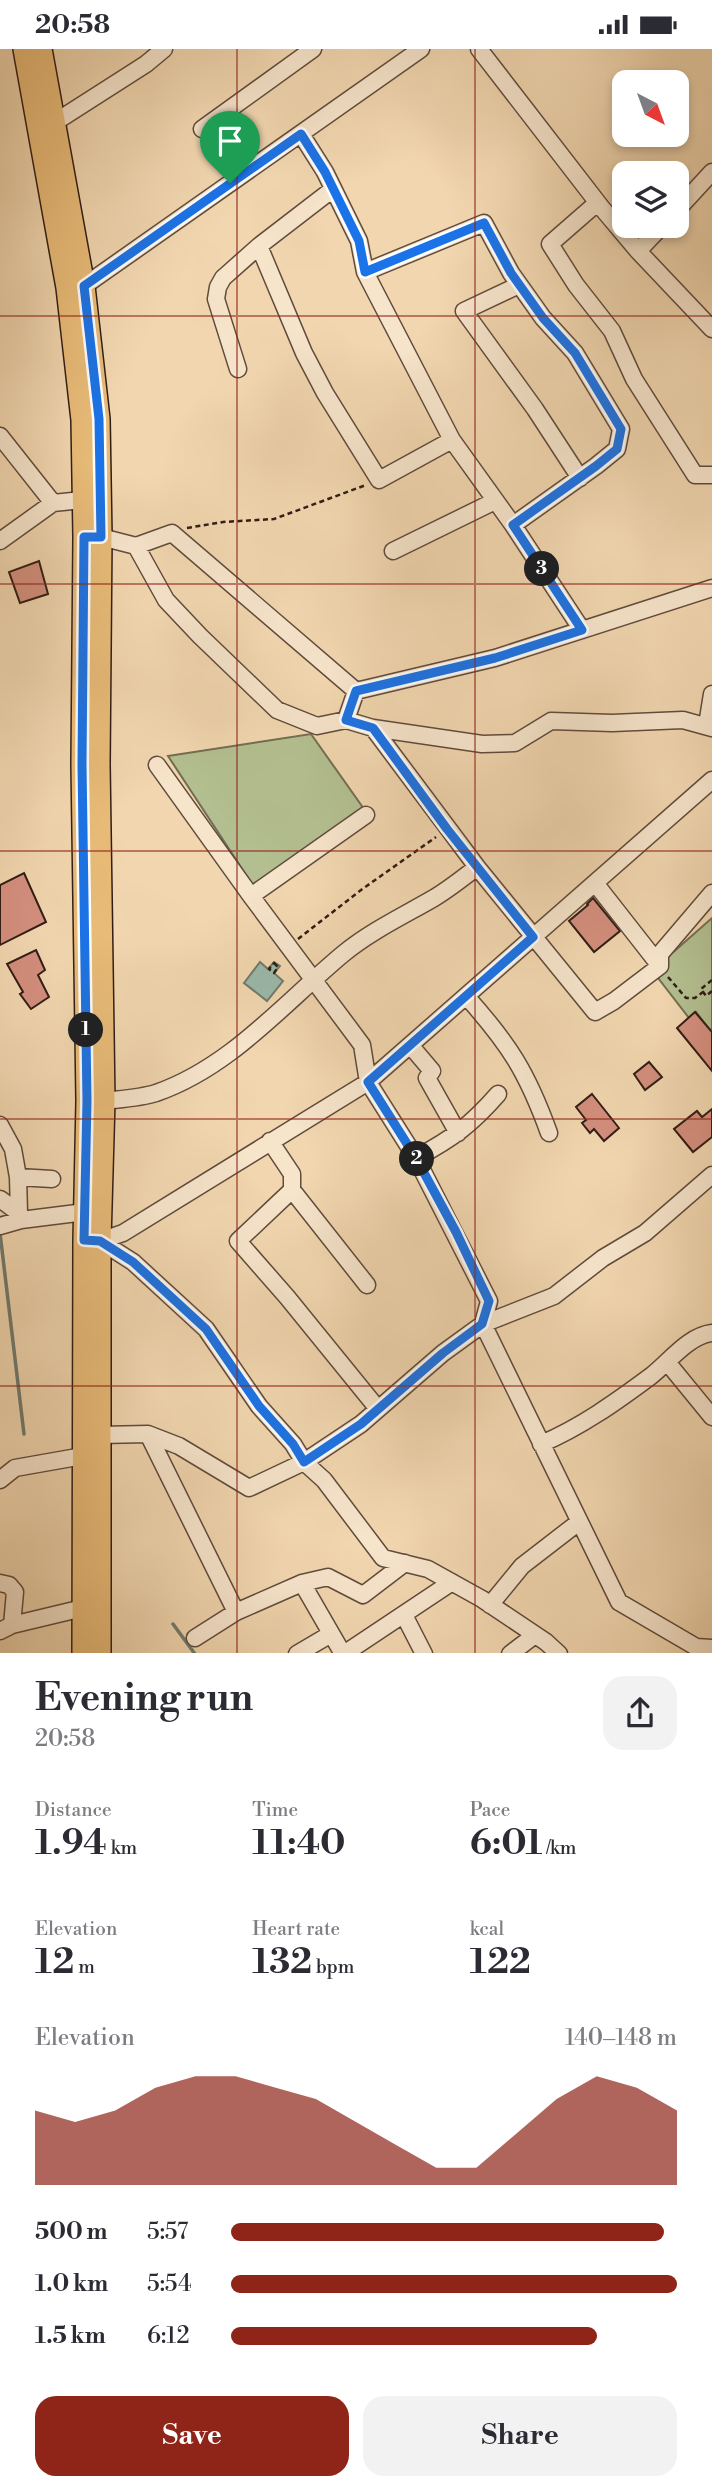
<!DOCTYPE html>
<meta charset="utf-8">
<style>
body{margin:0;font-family:"Libre Bodoni",serif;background:#f2f2f3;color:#2b2b33;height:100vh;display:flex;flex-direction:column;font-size:26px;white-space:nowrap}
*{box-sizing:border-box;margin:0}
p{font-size:23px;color:#7c7c81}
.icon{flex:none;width:38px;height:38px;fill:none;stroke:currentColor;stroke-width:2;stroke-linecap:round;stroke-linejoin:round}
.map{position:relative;height:1604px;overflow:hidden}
.details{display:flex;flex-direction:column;background:#fff;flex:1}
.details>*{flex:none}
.needle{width:46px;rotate:139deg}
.tools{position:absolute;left:612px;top:21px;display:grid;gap:14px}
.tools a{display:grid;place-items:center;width:77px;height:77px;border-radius:14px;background:#fff;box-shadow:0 4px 10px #0003;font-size:35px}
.pin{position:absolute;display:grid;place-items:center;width:60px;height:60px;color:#fff;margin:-72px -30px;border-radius:50% 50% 50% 0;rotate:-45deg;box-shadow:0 0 7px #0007}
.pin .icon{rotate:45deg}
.km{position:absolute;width:35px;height:35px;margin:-18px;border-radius:50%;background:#222;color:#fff;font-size:19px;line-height:35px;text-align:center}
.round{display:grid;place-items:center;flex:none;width:74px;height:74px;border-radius:21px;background:#f2f2f3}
.summary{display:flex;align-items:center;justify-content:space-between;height:119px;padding:0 35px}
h1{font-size:38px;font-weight:800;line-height:52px}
.stats{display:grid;grid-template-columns:repeat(3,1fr);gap:10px;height:119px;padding:7px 35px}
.stats div{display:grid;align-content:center}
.stats b{font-size:35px;font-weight:800}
.stats small{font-size:19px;font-weight:400}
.stats p{font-size:19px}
.chart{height:196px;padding:14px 35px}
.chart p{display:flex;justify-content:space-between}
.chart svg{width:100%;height:126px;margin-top:7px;fill:#8f2418;opacity:.7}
.cta{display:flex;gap:14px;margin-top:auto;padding:14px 35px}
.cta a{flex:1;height:80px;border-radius:21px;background:#8f2418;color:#fff;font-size:28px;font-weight:800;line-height:80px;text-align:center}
.cta a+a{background:#f2f2f3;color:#2b2b33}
ul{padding:0 35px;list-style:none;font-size:23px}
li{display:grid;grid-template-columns:112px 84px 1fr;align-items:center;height:52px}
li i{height:18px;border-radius:9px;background:#8f2418}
.status{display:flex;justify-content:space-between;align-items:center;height:49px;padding:0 35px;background:#fff;direction:ltr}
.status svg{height:19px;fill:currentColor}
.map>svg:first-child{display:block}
.green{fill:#b3bf90;stroke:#726e53;stroke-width:2}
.water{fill:#9bb9aa;stroke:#707b6f;stroke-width:2}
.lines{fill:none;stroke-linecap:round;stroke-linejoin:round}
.stream{stroke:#707b6f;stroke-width:3.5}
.building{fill:#d48f7e;stroke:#301d16;stroke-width:2}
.minor-casing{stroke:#604b3c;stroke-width:19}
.major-casing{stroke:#301d16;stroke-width:24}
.path{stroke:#301d16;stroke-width:2.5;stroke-dasharray:5 3.5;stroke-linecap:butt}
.minor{stroke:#f6e4cb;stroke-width:16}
.major{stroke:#e8bb78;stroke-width:21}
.route-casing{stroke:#fff;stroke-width:14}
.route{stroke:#1a73e8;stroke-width:9}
.grid{fill:none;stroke:#8f2418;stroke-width:2;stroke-opacity:0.55}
</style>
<div class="status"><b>20:58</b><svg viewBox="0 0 49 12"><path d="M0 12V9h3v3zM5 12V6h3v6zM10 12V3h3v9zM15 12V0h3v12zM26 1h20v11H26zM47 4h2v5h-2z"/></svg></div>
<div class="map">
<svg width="712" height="1605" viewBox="0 0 712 1605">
<rect width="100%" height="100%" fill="#f1d6af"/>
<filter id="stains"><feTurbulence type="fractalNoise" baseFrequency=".00286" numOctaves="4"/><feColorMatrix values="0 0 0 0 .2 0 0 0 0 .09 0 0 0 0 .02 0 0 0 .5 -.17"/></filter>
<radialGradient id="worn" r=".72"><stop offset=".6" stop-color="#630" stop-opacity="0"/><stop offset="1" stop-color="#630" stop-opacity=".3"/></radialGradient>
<path class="green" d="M 311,685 L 364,760 L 254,838 L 168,707 Z
M 712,869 L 712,980 L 710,981 L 696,963 L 689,969 L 655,925 L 670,906 Z"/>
<path class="water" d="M 260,913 L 268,920 L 274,913 L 280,917 L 274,924 L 283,932 L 267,952 L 244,934 Z"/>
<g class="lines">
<path class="stream" d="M 0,1184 L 24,1385
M 173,1575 L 195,1605"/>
</g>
<path class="building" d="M 39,512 L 48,545 L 20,554 L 9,523 Z
M 24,824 L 46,873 L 0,896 L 0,836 Z
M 593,849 L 620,882 L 594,903 L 569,872 L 588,856 L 587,855 Z
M 36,901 L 45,921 L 38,926 L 49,948 L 31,960 L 20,945 L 23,943 L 7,915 Z
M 695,963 L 712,983 L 712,1022 L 677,979 Z
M 649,1013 L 662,1028 L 645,1041 L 634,1025 Z
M 592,1045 L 619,1079 L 604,1092 L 594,1080 L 590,1084 L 582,1074 L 586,1071 L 576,1058 Z
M 712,1060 L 712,1088 L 693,1103 L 674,1080 L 697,1062 L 702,1068 Z"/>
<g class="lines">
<g class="minor-casing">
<path id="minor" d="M 479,0 L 601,158 L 638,202 L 712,280
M 46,79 L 146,15 L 164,0
M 202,80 L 313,0
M 301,85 L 325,123 L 359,192 L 365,223 L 452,391 L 513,476 L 582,581
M 597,154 L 550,195 L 576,236 L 612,282 L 634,330 L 695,426 L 712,426
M 677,161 L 712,123
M 259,197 L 304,304 L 325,344 L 379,431 L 452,391
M 638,202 L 662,177
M 365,223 L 484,174 L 511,224 L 543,269 L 575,304 L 621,380 L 617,400 L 596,417 L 513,476
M 519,236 L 464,262 L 535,360 L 580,429
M 75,238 L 84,237 L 421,0
M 238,320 L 216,250 L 218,238 L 223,229 L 259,197 L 333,140
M 0,387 L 53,454
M 92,488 L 101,488 L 136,497 L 166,551 L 200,587 L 277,661 L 317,677 L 346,671 L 373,679 L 482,695 L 515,694 L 551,672 L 612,674 L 683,671 L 712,679
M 0,492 L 53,454 L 92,450
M 136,497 L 172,484 L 356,642
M 393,502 L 495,452
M 346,671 L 356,642 L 495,609 L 712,539
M 707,676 L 712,645
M 373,679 L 477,818 L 595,963 L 614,952 L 660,917 L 660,905 L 712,844
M 157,716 L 251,847 L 362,996 L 368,1033 L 416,1109 L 489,1252 L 483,1275 L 619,1553 L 696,1598 L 712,1599
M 595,834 L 660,917
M 251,847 L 366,766
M 466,947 C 509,995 527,1023 549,1084
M 410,996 L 432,1022 L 427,1029 L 458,1084
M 104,1052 C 121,1050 140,1049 156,1044 C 231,1018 284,954 343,905 C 371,882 403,867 434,849 C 449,840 463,829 477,818
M 0,1076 L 13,1100 L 18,1128
M 270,1092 L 292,1125 L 292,1141
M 416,1109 C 453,1089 471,1076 498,1045
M 0,1150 L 19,1164 L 21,1169
M 19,1164 L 18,1128 L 52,1130
M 0,1177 L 21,1171 L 85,1163
M 92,1191 L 100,1192 L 123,1184 L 368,1033 L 712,731
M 100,1192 L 133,1213 L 206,1280 L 259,1357 L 293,1395 L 304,1413 L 324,1431 L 383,1509 L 428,1520 L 482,1550 L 546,1593 L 559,1605
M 367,1236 L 292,1141 L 238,1192 L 287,1248 L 378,1360
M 667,1313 L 712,1368
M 148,1385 L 236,1563 L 195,1589
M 100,1386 L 148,1385 L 179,1397 L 249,1439 L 304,1413 L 361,1375 L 443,1304 L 483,1275 L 554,1247 L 603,1209 L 645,1184 L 712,1126
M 541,1395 C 581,1378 616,1353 651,1327 C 670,1312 688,1287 712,1284
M 0,1431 L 15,1419 L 83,1407
M 0,1534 L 9,1536 L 15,1543 L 12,1576
M 302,1534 L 343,1605
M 490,1556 L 522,1517 L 579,1473
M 236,1563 L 302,1534 L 328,1528 L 363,1546 L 405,1514
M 404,1566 L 424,1605
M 0,1582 L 12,1576 L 83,1559
M 297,1605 L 331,1585
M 344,1605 L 452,1533
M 510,1605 L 535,1586"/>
</g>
<g class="major-casing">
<path id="major" d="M 24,0 L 67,239 L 82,371 L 84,488 L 82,715 L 87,1052 L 84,1191 L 83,1605
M 41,0 L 84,237 L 99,370 L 101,488 L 99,715 L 104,1052 L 100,1192 L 100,1605"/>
</g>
<path class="path" d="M 187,479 L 223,473 L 274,470 L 366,436
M 298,890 L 361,841 L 436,788
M 274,914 L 278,918 L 274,924 L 269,920 Z
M 668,928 L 686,949 L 695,949 L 703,943
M 712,931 L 701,940 L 706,947 L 712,942"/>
<use href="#minor" class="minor"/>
<use href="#major" class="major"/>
</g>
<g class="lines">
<g class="route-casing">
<path id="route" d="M 301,85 L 325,123 L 359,192 L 365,223 L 484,174 L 511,224 L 543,269 L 575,304 L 621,380 L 617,400 L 596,417 L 513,476 L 582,581 L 495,609 L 356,642 L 346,671 L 373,679 L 447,780 L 533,888 L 368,1033 L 416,1109 L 456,1183 L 489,1252 L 482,1275 L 443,1304 L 361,1375 L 304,1413 L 293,1395 L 259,1357 L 206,1280 L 133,1213 L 100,1192 L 84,1191 L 87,1052 L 82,715 L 84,488 L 101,488 L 99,370 L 84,237 Z"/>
</g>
<use href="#route" class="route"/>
</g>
<path class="grid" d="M 237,0 L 237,1605M 475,0 L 475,1605M 0,267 L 712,267M 0,535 L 712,535M 0,802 L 712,802M 0,1070 L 712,1070M 0,1337 L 712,1337"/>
<rect width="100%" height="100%" filter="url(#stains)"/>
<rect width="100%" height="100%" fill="url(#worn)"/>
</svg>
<div class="tools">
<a><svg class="needle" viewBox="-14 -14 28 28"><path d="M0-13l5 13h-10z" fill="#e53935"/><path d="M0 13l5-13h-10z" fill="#7c7c81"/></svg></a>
<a><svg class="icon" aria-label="layers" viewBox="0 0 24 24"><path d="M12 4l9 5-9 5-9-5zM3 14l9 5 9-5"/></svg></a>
</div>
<div class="pin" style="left:230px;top:134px;background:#1e9e55"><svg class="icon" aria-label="arrive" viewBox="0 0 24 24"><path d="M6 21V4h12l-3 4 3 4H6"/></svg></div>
<b class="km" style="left:86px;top:981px">1</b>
<b class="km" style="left:417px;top:1110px">2</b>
<b class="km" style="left:542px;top:520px">3</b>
</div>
<section class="details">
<div class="summary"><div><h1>Evening run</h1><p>20:58</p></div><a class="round"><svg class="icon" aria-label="share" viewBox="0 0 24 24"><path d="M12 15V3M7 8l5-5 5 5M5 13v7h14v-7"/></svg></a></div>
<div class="stats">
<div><p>Distance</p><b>1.94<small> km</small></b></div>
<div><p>Time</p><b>11:40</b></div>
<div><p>Pace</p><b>6:01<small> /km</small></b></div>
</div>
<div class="stats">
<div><p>Elevation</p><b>12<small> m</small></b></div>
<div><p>Heart rate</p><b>132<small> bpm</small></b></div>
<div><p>kcal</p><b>122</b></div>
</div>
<div class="chart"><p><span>Elevation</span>140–148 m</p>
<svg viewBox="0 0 160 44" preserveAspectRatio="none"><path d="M0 44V18L10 22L20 18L30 10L40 6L50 6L60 10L70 14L80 22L90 30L100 38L110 38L120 26L130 14L140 6L150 10L160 18V44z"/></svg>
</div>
<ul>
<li><b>500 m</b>5:57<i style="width:97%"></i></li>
<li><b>1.0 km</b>5:54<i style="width:100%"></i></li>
<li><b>1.5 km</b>6:12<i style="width:82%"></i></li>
</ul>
<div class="cta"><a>Save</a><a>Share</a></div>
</section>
